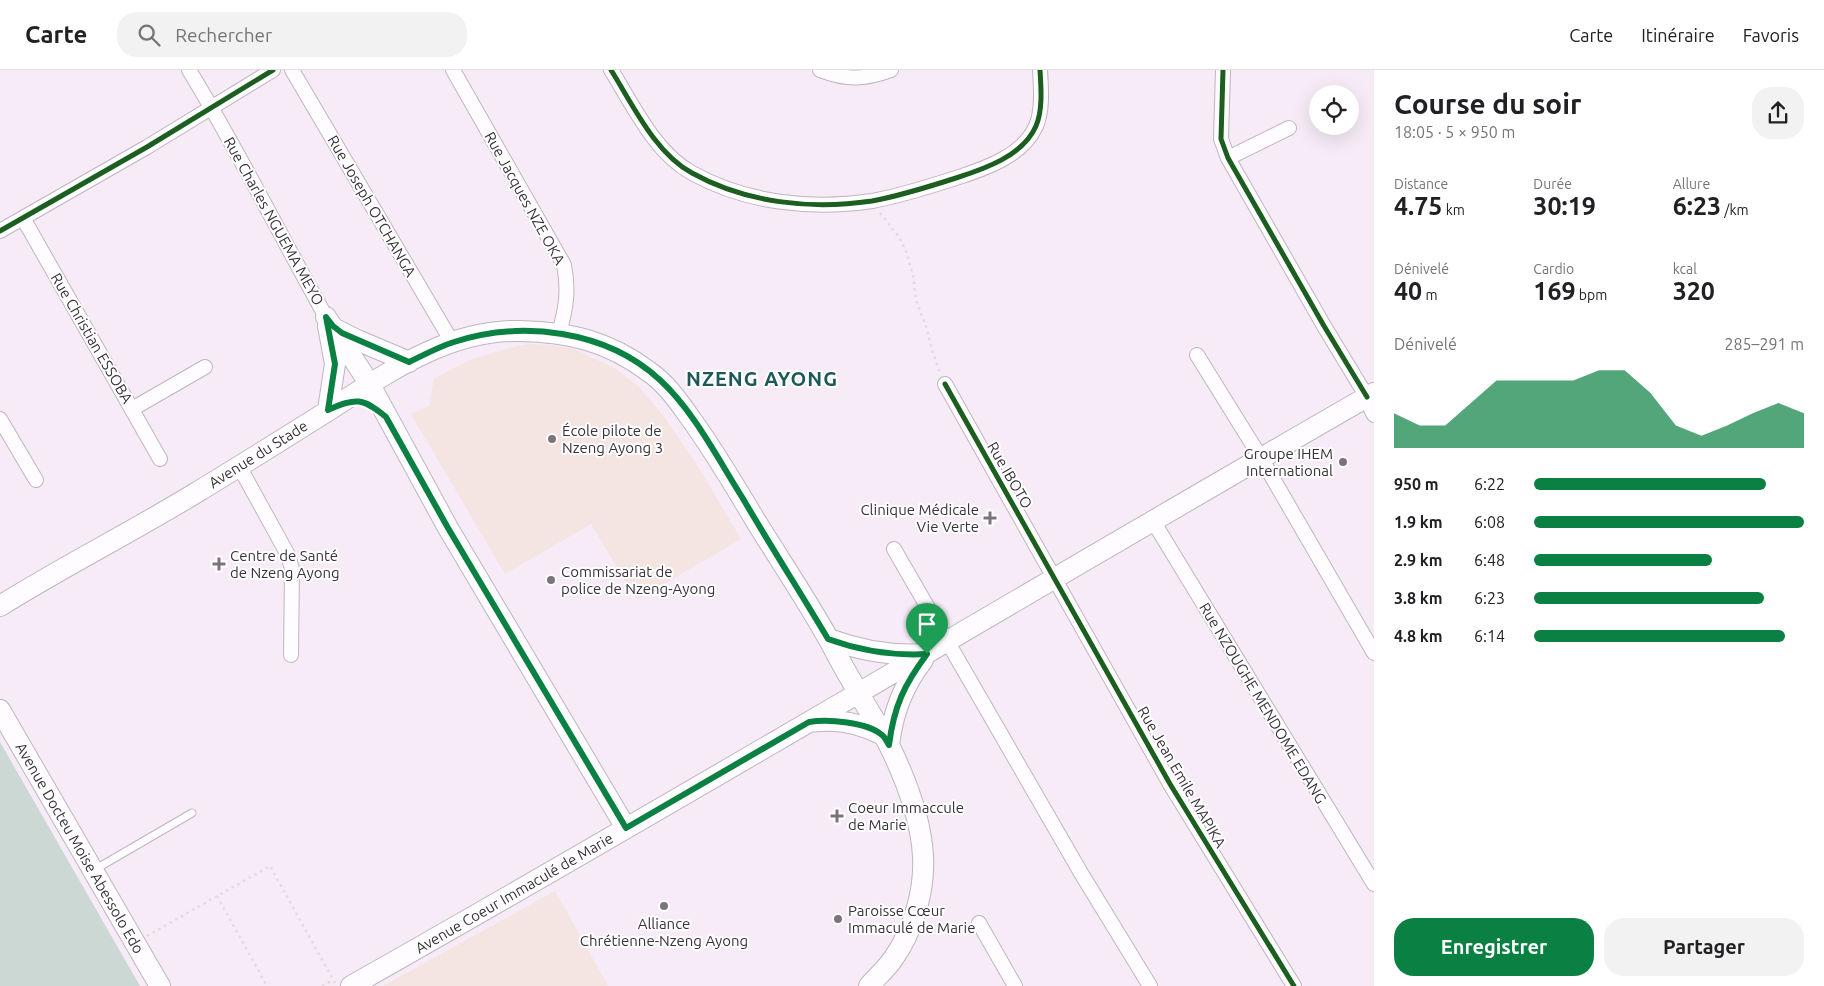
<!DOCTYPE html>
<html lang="fr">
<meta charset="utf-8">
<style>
body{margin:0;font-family:Ubuntu,sans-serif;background:#f2f2f2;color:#202124;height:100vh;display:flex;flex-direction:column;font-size:19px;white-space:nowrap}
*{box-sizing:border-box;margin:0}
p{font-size:16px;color:#757577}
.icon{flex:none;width:28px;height:28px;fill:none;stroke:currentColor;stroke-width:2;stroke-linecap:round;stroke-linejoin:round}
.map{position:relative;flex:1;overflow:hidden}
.details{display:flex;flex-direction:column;background:#fff;width:450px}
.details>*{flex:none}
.buttons{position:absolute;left:1309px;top:15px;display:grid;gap:10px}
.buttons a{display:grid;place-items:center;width:50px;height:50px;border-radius:50%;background:#fff;box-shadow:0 5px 20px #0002;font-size:25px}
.pin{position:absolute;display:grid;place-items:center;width:42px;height:42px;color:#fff;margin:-51px -21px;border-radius:50% 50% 50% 0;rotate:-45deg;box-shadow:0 0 5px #0007}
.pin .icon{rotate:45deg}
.round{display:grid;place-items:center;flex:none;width:52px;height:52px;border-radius:20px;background:#f2f2f2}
.head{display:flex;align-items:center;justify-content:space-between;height:85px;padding:0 20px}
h1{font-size:28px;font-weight:700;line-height:38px}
.metrics{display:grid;grid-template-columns:repeat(3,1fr);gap:8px;height:85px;padding:5px 20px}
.metrics div{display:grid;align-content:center}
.metrics b{font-size:25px;font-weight:700}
.metrics small{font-size:14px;font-weight:400}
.metrics p{font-size:14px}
.chart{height:140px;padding:10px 20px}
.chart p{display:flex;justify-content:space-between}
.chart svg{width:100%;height:90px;margin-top:5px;fill:#0b8043;opacity:.7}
.action{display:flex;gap:10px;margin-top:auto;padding:10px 20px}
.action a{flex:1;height:58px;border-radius:20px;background:#0b8043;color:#fff;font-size:20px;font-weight:700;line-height:58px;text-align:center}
.action a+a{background:#f2f2f2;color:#202124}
ul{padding:0 20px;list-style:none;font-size:16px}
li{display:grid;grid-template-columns:80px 60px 1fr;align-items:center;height:38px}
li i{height:12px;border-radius:6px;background:#0b8043}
header{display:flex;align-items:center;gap:30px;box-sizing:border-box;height:70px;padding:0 25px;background:#fff;border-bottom:1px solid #e0e0e0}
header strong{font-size:24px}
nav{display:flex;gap:28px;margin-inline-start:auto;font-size:18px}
.search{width:350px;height:45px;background:#f2f2f2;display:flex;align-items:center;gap:12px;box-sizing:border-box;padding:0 18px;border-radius:20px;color:#757577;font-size:19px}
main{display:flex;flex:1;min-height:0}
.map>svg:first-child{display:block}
.education{fill:#f4e4e2}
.green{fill:#ccd8d4}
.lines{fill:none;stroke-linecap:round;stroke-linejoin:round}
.lane-casing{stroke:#beb6bf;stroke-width:9}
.street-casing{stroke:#beb6bf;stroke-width:16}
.secondary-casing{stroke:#beb6bf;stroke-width:22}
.path{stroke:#e0dde1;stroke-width:2.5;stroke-dasharray:2.5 4;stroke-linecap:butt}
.lane{stroke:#fefcfe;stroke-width:7}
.street{stroke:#fefcfe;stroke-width:14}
.secondary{stroke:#fefcfe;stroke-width:20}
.cycleway-casing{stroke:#fff;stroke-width:8}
.cycleway{stroke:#1b5e20;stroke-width:5}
.route-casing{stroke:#fff;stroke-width:10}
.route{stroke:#0b8043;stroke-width:6}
.poi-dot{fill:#7c737d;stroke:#fff;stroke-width:2}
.labels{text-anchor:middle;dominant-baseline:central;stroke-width:4;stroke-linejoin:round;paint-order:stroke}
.street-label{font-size:15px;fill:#3a323b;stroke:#fff}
.poi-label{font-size:15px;fill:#3a323b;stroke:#fff;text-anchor:start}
.district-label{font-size:20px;font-weight:bold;letter-spacing:1px;fill:#1e5959;stroke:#fff}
</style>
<header>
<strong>Carte</strong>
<div class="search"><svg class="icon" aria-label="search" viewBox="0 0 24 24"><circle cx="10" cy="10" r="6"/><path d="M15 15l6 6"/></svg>Rechercher</div>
<nav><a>Carte</a><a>Itinéraire</a><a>Favoris</a></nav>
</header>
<main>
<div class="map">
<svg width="1374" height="916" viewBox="0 0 1374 916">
<rect width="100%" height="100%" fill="#f6ebf7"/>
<path class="education" d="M 530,274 L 550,275 L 574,279 L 616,299 L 640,318 L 662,344 L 696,393 L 741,469 L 637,530 L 591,454 L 505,504 L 411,344 L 429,336 L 434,309 L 469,290 L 517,276 Z
M 555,821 L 608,916 L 383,916 Z"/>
<path class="green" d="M 0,672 L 140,916 L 0,916 Z"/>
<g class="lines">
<g class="lane-casing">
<path id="lane" d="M 94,800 L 192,743"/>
</g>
<g class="street-casing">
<path id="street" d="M 189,0 C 238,80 280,165 326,247
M 292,0 L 452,272
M 453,0 L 564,195 C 569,220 566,239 559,263
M 611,0 C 633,35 655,83 692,103 C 746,133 811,140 872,131 C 900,126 928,117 956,108 C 984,99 1023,86 1036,56 C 1043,40 1041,17 1040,0
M 820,0 C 846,10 864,10 891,0
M 1223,0 L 1221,69 L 1228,88 L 1324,256 L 1367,327
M 1228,88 L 1289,58
M 23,148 L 160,389
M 0,161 L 147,77 L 273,0
M 1197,285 L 1261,388 L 1374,583
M 945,314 L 1170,714 L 1294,916
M 1365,328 L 1374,345
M 132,339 L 205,297
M 0,349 L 36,410
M 239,396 L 288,485 L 292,499 L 291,585
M 1153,451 L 1374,814
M 894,479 L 1081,803 L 1150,916
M 979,853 L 1015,916"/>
</g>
<g class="secondary-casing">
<path id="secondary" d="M 326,247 L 369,313 L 448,458 L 626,758
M 328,256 L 335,294 L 328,340
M 335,259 L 357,270 L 409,292
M 0,536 C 64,496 130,463 194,424 C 237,398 280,371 323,344 C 383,306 446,259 520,261 C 569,262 608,271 648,301 C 666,313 679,332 691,349 C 715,382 736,418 757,453 C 781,492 807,530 829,570 C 838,587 847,604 857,620 C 867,639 880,657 890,677 C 906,710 921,749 923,786 C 925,821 913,861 893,889 C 886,899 877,907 869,916
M 829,569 C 861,581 891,586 925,584
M 0,640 L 160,916
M 811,652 C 836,648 862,654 883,665
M 889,675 C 893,642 903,616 923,590
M 351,916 C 695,722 1032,519 1374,323"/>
</g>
<path class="path" d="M 880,143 L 899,167 L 906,181 L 913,206 L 916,230 L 927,259 L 932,280 L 940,303
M 217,826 L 267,916
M 147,866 L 270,796 L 335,913
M 322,916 L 333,910"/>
<use href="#lane" class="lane"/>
<use href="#street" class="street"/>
<use href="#secondary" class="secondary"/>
<g class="cycleway-casing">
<path id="cycleway" d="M 611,0 C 633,35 655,83 692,103 C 746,133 811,140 872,131 C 900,126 928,117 956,108 C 984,99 1023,86 1036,56 C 1043,40 1041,17 1040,0
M 1223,0 L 1221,69 L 1228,88 L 1324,256 L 1367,327
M 0,161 L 147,77 L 273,0
M 945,314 L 1170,714 L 1294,916"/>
</g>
<use href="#cycleway" class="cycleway"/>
</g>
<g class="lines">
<g class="route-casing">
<path id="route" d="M 326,247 L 333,256 L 342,263 L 409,292 C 424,285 438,277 454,272 C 522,250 606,260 660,310 C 693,340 718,389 742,427 C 770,475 800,522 828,569 C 861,581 892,586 927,584 C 904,615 894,636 889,675 C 887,672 885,667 882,665 C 867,652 828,649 809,652 L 626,758 L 448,458 L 386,347 C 362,327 356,328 328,340 L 335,294 Z"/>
</g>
<use href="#route" class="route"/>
</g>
<g class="poi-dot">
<circle cx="552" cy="369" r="5"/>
<circle cx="1343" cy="392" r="5"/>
<path d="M987.5 440.5h5v5h5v5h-5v5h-5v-5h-5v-5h5z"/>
<path d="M216.5 486.5h5v5h5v5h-5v5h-5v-5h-5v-5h5z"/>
<circle cx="551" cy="510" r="5"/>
<path d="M834.5 738.5h5v5h5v5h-5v5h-5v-5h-5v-5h5z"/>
<circle cx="664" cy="836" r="5"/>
<circle cx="838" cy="849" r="5"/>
</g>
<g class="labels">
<g class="street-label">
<text transform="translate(525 128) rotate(61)">Rue Jacques NZE OKA</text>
<text transform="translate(372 136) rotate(60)">Rue Joseph OTCHANGA</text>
<text transform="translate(274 151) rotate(61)">Rue Charles NGUEMA MEYO</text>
<text transform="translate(92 268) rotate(60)">Rue Christian ESSOBA</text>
<text transform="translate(258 384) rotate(-32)">Avenue du Stade</text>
<text transform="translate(1010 405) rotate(60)">Rue IBOTO</text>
<text transform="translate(1263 633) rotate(59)">Rue NZOUGHE MENDOME EDANG</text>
<text transform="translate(1182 707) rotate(60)">Rue Jean Emile MAPIKA</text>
<text transform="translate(80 778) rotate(60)">Avenue Docteu Moise Abessolo Edo</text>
<text transform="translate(514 823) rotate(-30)">Avenue Coeur Immaculé de Marie</text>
</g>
<g class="poi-label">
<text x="562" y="360">École pilote de<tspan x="562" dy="17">Nzeng Ayong 3</tspan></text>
<text x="1333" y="383" text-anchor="end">Groupe IHEM<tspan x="1333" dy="17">International</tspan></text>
<text x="979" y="439" text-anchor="end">Clinique Médicale<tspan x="979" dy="17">Vie Verte</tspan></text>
<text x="230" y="485">Centre de Santé<tspan x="230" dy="17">de Nzeng Ayong</tspan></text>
<text x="561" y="501">Commissariat de<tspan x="561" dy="17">police de Nzeng-Ayong</tspan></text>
<text x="848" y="737">Coeur Immaccule<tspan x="848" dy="17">de Marie</tspan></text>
<text x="848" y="840">Paroisse Cœur<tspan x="848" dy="17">Immaculé de Marie</tspan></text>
<text x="664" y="853" text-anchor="middle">Alliance<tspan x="664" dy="17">Chrétienne-Nzeng Ayong</tspan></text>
</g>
<g class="district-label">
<text x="762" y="308">NZENG AYONG</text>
</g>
</g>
</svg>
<div class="buttons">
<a><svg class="icon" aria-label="locate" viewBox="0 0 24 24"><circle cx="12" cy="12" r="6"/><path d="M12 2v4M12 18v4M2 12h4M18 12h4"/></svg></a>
</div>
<div class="pin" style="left:927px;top:584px;background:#1e9e55"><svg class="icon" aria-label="arrive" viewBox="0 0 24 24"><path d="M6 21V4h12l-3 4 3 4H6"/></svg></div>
</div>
<section class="details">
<div class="head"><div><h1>Course du soir</h1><p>18:05 · 5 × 950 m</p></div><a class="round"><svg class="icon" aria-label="share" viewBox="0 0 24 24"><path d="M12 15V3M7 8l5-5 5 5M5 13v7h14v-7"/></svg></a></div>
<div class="metrics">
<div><p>Distance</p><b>4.75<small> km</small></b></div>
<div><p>Durée</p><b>30:19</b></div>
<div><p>Allure</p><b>6:23<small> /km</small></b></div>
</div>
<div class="metrics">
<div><p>Dénivelé</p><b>40<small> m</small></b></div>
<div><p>Cardio</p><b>169<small> bpm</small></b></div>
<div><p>kcal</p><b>320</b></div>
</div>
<div class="chart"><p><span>Dénivelé</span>285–291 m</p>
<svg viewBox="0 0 160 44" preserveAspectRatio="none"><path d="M0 44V27L10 33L20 33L30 22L40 11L50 11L60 11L70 11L80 6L90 6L100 17L110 33L120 38L130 33L140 27L150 22L160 27V44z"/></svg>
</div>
<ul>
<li><b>950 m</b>6:22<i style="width:86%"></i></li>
<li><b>1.9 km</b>6:08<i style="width:100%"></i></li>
<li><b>2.9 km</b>6:48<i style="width:66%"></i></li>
<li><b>3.8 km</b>6:23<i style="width:85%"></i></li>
<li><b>4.8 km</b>6:14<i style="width:93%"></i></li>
</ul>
<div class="action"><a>Enregistrer</a><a>Partager</a></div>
</section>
</main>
